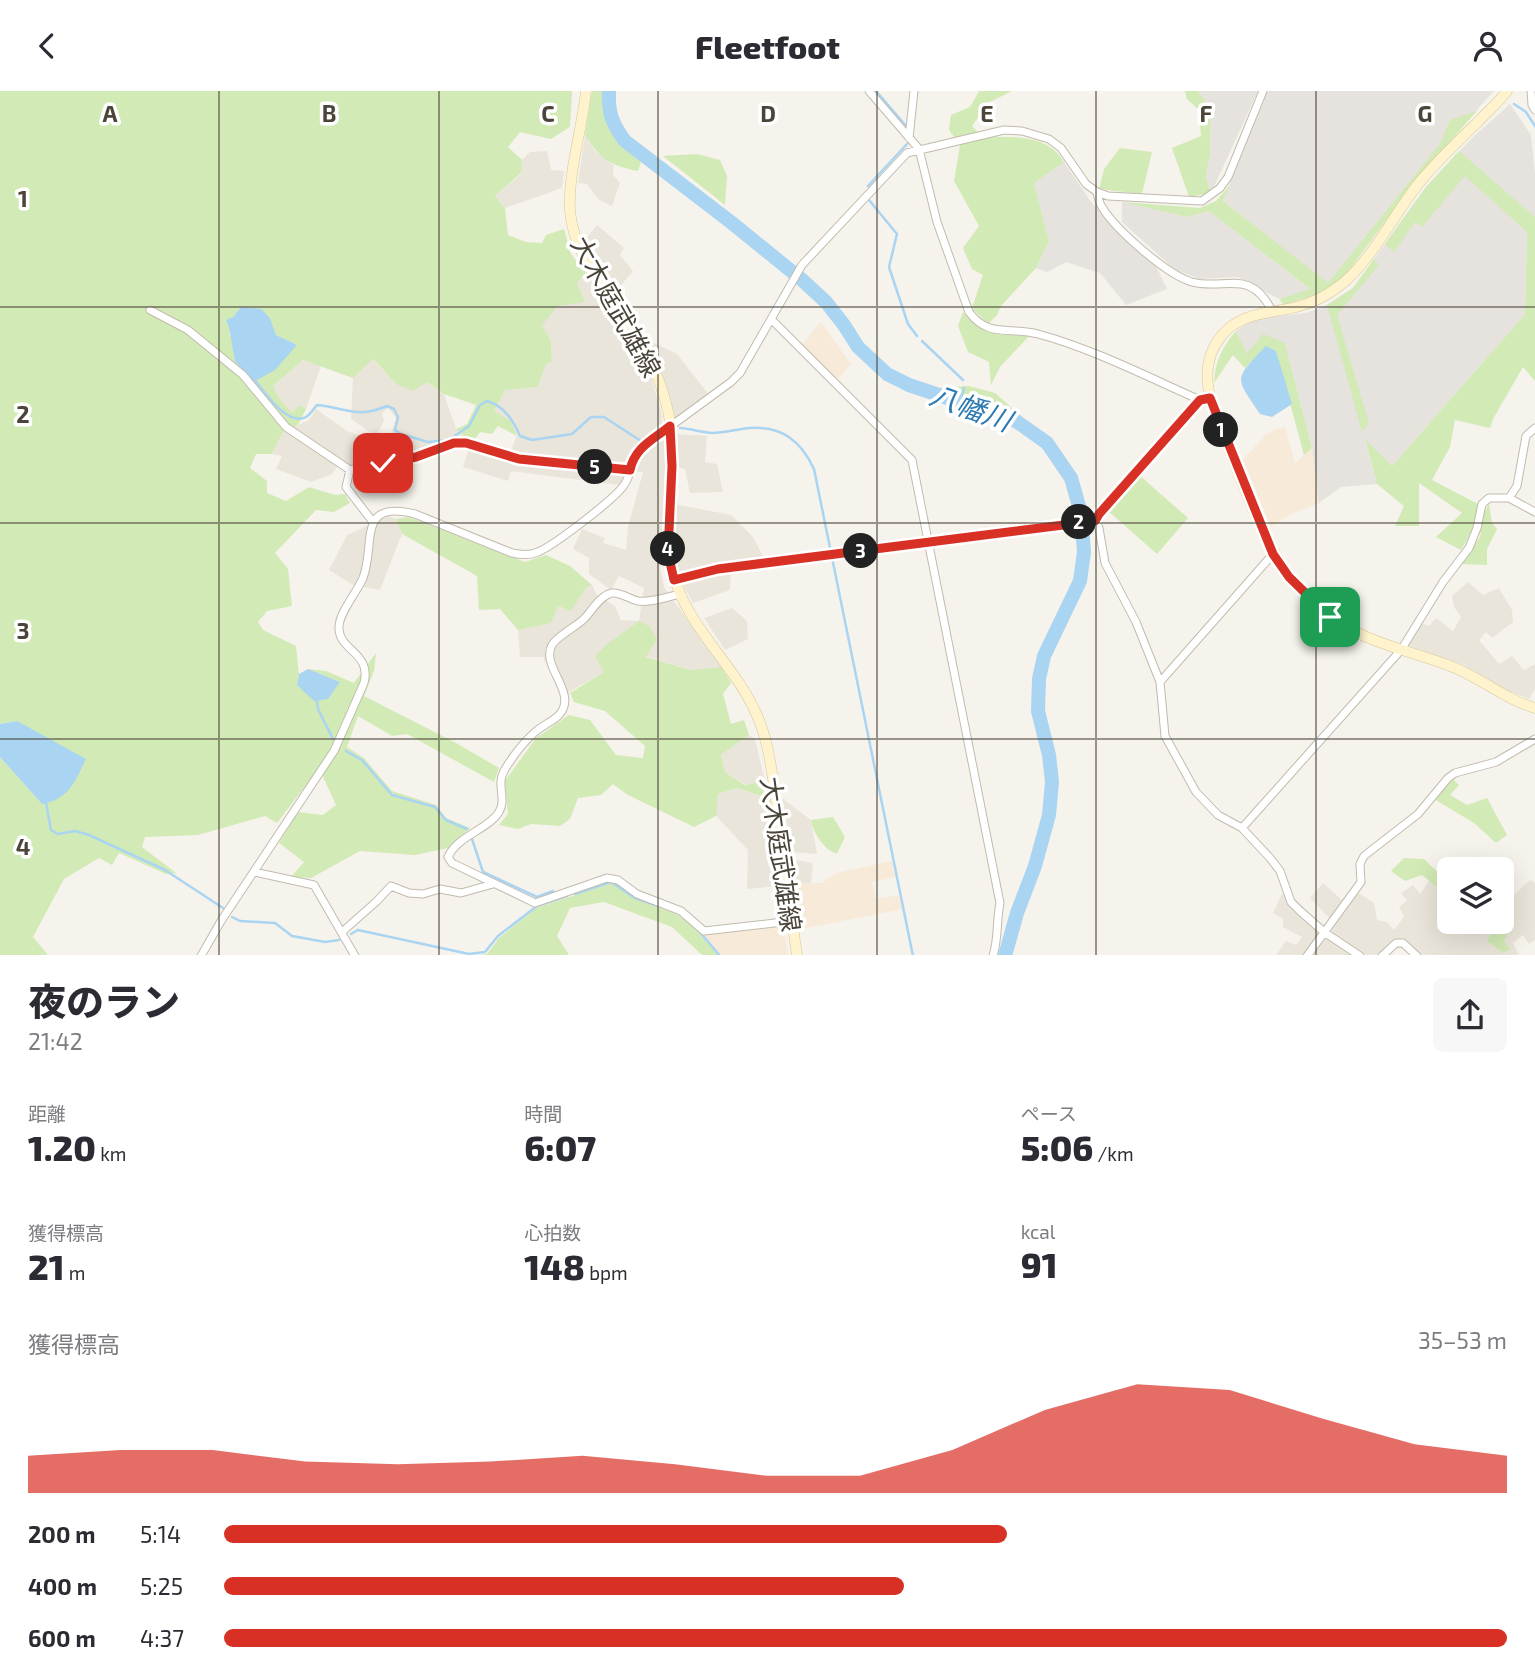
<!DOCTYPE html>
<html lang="ja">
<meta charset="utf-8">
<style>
body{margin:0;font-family:"Exo 2","Noto Sans JP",sans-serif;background:#f7f7f7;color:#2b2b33;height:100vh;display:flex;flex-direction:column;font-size:26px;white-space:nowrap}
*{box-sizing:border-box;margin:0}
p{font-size:23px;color:#7c7c81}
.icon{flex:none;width:38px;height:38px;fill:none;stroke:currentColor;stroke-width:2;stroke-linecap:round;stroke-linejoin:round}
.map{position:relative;height:864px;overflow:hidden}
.panel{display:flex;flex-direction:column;background:#fff;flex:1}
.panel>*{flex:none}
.fabs{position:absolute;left:1437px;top:766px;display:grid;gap:14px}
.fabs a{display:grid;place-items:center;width:77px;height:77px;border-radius:10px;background:#fff;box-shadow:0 7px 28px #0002;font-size:35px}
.pin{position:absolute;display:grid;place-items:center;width:60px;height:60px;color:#fff;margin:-30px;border-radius:14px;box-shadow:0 4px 10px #0006}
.km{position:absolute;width:35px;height:35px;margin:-18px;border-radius:50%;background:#222;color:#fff;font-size:19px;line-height:35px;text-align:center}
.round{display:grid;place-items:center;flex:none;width:74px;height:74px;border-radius:10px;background:#f7f7f7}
.headline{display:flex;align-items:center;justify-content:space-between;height:119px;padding:0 28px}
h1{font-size:38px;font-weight:800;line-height:52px}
.figures{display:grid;grid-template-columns:repeat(3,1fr);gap:10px;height:119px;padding:7px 28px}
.figures div{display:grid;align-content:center}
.figures b{font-size:35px;font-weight:800}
.figures small{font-size:19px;font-weight:400}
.figures p{font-size:19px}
.chart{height:196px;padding:14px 28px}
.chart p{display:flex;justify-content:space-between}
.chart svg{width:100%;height:126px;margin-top:7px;fill:#d93025;opacity:.7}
ul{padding:0 28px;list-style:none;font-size:23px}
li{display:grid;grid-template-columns:112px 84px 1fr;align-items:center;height:52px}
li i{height:18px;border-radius:9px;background:#d93025}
header{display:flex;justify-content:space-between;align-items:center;height:91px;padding:0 28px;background:#fff;font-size:32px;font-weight:800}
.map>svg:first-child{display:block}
.residential{fill:#eae5da}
.commercial{fill:#f7ead8}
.industrial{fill:#e6e2dd}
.green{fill:#d2eab5;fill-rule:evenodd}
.water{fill:#a9d4f2}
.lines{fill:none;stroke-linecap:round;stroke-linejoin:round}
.stream{stroke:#a9d4f2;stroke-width:2.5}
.river{stroke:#a9d4f2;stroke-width:14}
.street-casing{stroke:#c2bbae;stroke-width:9}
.secondary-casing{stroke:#d6c79b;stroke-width:11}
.street{stroke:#fff;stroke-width:7}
.secondary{stroke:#fff3cd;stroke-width:10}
.route-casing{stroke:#fff;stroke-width:14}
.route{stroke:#d93025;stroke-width:9}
.grid{fill:none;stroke:#4b4439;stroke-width:2;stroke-opacity:0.55}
.labels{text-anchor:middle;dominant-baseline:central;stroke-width:7;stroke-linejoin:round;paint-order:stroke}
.street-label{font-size:26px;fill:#4b4439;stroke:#fff}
.water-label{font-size:28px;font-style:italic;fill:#2e7ab2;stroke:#fff}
.grid-label{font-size:23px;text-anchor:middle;font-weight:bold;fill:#4b4439;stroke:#fff;stroke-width:7;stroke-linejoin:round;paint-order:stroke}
</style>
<header><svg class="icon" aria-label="back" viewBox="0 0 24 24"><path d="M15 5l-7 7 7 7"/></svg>Fleetfoot<svg class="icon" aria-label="person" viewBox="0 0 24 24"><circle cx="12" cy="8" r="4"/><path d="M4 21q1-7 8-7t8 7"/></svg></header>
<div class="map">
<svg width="1535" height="865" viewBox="0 0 1535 865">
<rect width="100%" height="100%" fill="#f6f3ec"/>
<path class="residential" d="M 585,44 L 595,60 L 614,75 L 613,84 L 620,92 L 612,115 L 598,108 L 587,93 L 578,92 Z
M 547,60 L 551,79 L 564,80 L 562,97 L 505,117 L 495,105 L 521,83 L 522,69 L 530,61 Z
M 597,134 L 624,157 L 620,164 L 633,180 L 613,204 L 583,152 Z
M 586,182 L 650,282 L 661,320 L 666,367 L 660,477 L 664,496 L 721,576 L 690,579 L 645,565 L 604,581 L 562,605 L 543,566 L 520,566 L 518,539 L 551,532 L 558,515 L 571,520 L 586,497 L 592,494 L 597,504 L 615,515 L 621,529 L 639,530 L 644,497 L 619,485 L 611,499 L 589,483 L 589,467 L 573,458 L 582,438 L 605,447 L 603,452 L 626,459 L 628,436 L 643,381 L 626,381 L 620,394 L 511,380 L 508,390 L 463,376 L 469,357 L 451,356 L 352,382 L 337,376 L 332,383 L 311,391 L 276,378 L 282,365 L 272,363 L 283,341 L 309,329 L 316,318 L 347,340 L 387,355 L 396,327 L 388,317 L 382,322 L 384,330 L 376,345 L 351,328 L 353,287 L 372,268 L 396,293 L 427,291 L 444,303 L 456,338 L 472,352 L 510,362 L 517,344 L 511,330 L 493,321 L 505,299 L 538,296 L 546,273 L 552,271 L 551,250 L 541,234 Z
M 646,248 L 677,263 L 709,304 L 675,329 L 671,309 L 659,276 Z
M 303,269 L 321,275 L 306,318 L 300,314 L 292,323 L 278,306 L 273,295 Z
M 677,343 L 707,345 L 705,371 L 717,373 L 723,401 L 690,402 L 685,378 L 677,376 Z
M 674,413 L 731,424 L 753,446 L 767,473 L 731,479 L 730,499 L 693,512 L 679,487 L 675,463 Z
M 389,425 L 396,428 L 402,443 L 380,499 L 353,494 L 329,479 L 347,444 Z
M 1468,491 L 1483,504 L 1499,497 L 1512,519 L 1513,531 L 1492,547 L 1486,541 L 1479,549 L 1499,573 L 1512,565 L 1524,579 L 1535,573 L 1535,598 L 1529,608 L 1506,599 L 1464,574 L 1408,555 L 1421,532 L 1429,535 L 1436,527 L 1453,540 L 1461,526 L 1454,516 L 1452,505 Z
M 732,517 L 747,530 L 748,548 L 725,559 L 704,527 Z
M 749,644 L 755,648 L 764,686 L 760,691 L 746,694 L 725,681 L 721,664 Z
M 738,697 L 766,708 L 783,708 L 811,729 L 817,763 L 792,761 L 794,769 L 813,772 L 811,792 L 747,798 L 748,759 L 716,725 L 717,704 Z
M 1530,789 L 1535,792 L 1535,849 L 1529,853 L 1523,844 L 1513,852 L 1519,864 L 1413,864 L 1405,858 L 1395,857 L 1388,864 L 1276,864 L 1286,850 L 1296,854 L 1302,846 L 1283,836 L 1283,828 L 1273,822 L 1282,803 L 1296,809 L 1324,835 L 1329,827 L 1310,807 L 1323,792 L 1343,810 L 1352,798 L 1374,812 L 1377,829 L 1387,831 L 1394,839 L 1404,826 L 1399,816 L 1407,810 L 1401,802 L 1413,794 L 1420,803 L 1429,790 L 1449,807 L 1449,831 L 1481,831 L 1493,838 L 1487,850 L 1504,851 L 1506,843 L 1498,831 L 1502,831 L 1502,815 Z"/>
<path class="commercial" d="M 821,231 L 851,273 L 836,290 L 801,254 Z
M 1285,335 L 1295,372 L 1312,357 L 1319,412 L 1289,424 L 1271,436 L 1243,369 L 1266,343 Z
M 892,770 L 895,786 L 872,791 L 876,808 L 899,804 L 902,818 L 801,838 L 797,792 L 822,792 L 836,782 Z
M 784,834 L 788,864 L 718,864 L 701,844 Z"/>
<path class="industrial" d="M 1198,0 L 1258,0 L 1211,102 L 1206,86 L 1210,64 L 1211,17 Z
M 1268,0 L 1494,0 L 1403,100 L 1328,193 L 1223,110 Z
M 1510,13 L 1531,44 L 1535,83 L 1535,139 L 1527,141 L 1525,223 L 1392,375 L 1365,350 L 1377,393 L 1341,396 L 1319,412 L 1312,357 L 1285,252 L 1247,262 L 1236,240 L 1254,228 L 1306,222 L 1327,214 L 1353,197 L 1426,96 L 1472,47 Z
M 1064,71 L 1091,111 L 1156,175 L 1167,198 L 1126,214 L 1100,182 L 1066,171 L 1047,181 L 1036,177 L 1049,150 L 1034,92 Z
M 1122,111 L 1187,126 L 1209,120 L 1311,199 L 1279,208 L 1238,186 L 1200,188 L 1174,178 L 1122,131 Z"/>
<path class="green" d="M 0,0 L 572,0 L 570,36 L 551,48 L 520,41 L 508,56 L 522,69 L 521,82 L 495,105 L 505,117 L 508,144 L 526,151 L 542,152 L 546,144 L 564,138 L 571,163 L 586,182 L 577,192 L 585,211 L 558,215 L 542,234 L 551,250 L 552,271 L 546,273 L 538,296 L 505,299 L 494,320 L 511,330 L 517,345 L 498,335 L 492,343 L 480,341 L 472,352 L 456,338 L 467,333 L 476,314 L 444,303 L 427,291 L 413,300 L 396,293 L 373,268 L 353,287 L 303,269 L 273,295 L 278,306 L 292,322 L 300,314 L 306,318 L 298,334 L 283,341 L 272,363 L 256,363 L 250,377 L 267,390 L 267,402 L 286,410 L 309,396 L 335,404 L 345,403 L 350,412 L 334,421 L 316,419 L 275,462 L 288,478 L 292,515 L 267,520 L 258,531 L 263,539 L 296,555 L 299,583 L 297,594 L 340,591 L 308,578 L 326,580 L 354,592 L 376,562 L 374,580 L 364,605 L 456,652 L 499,677 L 494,691 L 407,643 L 392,645 L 358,625 L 347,656 L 364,667 L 392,700 L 436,714 L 446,727 L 470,737 L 448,757 L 415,764 L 360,760 L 311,787 L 291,786 L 304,771 L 279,752 L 298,721 L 323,724 L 336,714 L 319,677 L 277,732 L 265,725 L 198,744 L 145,746 L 142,756 L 176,782 L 166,783 L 119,762 L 112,774 L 99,767 L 64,788 L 33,846 L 48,864 L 0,864 L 0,666 L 42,713 L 17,630 L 0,633 ZM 241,216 L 270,227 L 276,244 L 297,254 L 229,244 L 233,226 Z
M 592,0 L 605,0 C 603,40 612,47 641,71 L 638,80 C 609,74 601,69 585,44 Z
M 979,0 L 1012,0 L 988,12 L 972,35 L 983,47 C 1012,45 1048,43 1064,71 L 1034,92 L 1049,150 L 1036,177 L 1001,215 L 997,224 L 988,233 L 972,217 L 983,184 L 972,178 L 963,157 L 979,135 L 954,90 L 960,54 L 949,39 L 951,24 L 970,16 Z
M 1185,0 L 1198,0 L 1211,17 L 1210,64 L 1206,86 L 1211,102 L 1189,106 L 1172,57 L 1201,45 L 1199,19 L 1187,8 Z
M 1477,20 L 1415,90 L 1347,182 L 1324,201 L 1284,214 L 1279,208 L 1310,198 L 1209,120 L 1187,126 L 1122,111 L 1200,117 L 1216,110 L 1230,94 L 1223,110 L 1328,192 L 1440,53 L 1450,29 Z
M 1120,57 L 1152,61 L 1142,103 L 1099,98 L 1104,78 Z
M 1459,60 L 1535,126 L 1535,290 L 1523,276 L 1493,328 L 1490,337 L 1455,329 L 1450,356 L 1432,389 L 1478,413 L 1474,436 L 1461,459 L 1436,446 L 1462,422 L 1419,392 L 1419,435 L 1395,435 L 1404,415 L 1377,393 L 1365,348 L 1392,375 L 1525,223 L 1527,141 L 1465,85 L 1422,136 L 1415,131 L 1394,161 L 1385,153 L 1426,96 Z
M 697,63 L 720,69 L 727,85 L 725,114 L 663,65 Z
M 1374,168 L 1379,174 L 1337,224 L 1369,332 L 1362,341 L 1327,214 L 1353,197 Z
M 963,221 C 983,247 998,243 1029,245 L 1000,276 L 991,294 L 989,271 L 968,261 L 958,235 Z
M 1236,240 L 1247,262 L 1263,243 L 1285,252 L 1312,357 L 1304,364 L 1276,260 L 1266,256 L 1245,277 L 1233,264 L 1214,292 C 1215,271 1222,256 1236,240 Z
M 969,295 L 995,302 L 1023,327 L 938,297 Z
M 1139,384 L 1188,427 L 1157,463 L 1107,419 Z
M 1489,413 L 1492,432 L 1497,438 L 1487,458 L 1487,474 L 1462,473 L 1480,446 L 1483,424 Z
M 409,426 L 525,471 L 546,464 L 570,475 L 592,494 L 586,497 L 571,520 L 558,515 L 551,532 L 518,539 L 500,518 L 479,519 L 477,485 L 402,443 L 396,428 Z
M 639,530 L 649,535 L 657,548 L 646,566 L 690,579 L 721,576 L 731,592 L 723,603 L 731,633 L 744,629 L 749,644 L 721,664 L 725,681 L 745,694 L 760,691 L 767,708 L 738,697 L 718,703 L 716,725 L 694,736 L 628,704 L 613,693 L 601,704 L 578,707 L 570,728 L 560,735 L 531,733 L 518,738 L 499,734 L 508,723 L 505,690 L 536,647 L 569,624 L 590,629 L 616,664 L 643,667 L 645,655 L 605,620 L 574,611 L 570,602 L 604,581 L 595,565 L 606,554 Z
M 1453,688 L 1459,694 L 1450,704 L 1467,714 L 1487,707 L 1507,744 L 1496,752 L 1474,732 L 1434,708 Z
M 833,726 L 845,746 L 837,763 C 825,759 813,743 811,729 Z
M 1404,767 L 1424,768 L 1449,792 L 1449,807 L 1422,784 L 1405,790 L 1391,780 Z
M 612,792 L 635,808 L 676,823 L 691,833 L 718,864 L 702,864 L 672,836 L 604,811 L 570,817 L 557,845 L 569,864 L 470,865 L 487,863 L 499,847 L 536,817 Z
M 1481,831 L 1498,831 L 1507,843 L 1504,851 L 1511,858 L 1503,862 L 1487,850 L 1493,838 Z"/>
<path class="water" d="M 241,216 L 261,218 L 270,227 L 276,244 L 297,254 L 275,279 L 253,291 L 235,270 L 229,236 L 226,229 L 233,226 Z
M 1266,255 L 1276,260 L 1292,313 L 1272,326 L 1260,323 C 1234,285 1234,289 1266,255 Z
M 308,578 L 340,591 L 328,608 L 314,610 L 297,594 L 299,583 Z
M 17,630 L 86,668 C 74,692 70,707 42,713 L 0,666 L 0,633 Z"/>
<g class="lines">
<path class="stream" d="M 876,0 L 906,35
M 1514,13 L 1526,21 L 1535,35
M 868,95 L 907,53
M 869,109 L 897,143 L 889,176 L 908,233 L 917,245
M 922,250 L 963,289
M 254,288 C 264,300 287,336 306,326 C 310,324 314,317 317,314 C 348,317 356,328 387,315 L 394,318 L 398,326 L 395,339 L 401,343 L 428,351 L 449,349 L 469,335 L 480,314 L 487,310 C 504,315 513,329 520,345 L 532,349 L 572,343 L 591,326 L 604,326 L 641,350
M 960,311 L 964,297
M 680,337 C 691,338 701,341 712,342 C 724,342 738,338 750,337 C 782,335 801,350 814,378 L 913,865
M 317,610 L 318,618 L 333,648
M 346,660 L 362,669 L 392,704 L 435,716 L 446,729 L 467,738
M 46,712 L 51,739 L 58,743 L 75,740 L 89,744 L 165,779 L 223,817
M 472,748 L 483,781 L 537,806 L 553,800
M 575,803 L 611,791 L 635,807 L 658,815
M 232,826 L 240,830 L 275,832 L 292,845 L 325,851 L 339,849
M 699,840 L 720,865
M 351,843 L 358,839 L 469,863 L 485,861 L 498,845 L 537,815 L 567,805"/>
<path class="river" d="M 609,0 C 608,21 612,33 625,50 L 732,132 L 801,188 L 826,211 L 844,234 L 858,256 L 887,283 L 909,294 L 1016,330 L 1047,352 L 1071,387 L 1081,422 L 1084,461 L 1080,490 L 1044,565 L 1039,588 L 1038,620 L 1049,664 L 1052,691 L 1049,724 L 1035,775 L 1017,822 L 1005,865"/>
<g class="street-casing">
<path id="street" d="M 869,0 L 919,58 L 937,131 L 969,221 C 989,248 1010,235 1038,243 C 1091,257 1150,287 1200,309
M 1531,0 L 1532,14 L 1535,19
M 909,47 L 914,0
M 1097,101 C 1098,106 1099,112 1102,116 C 1115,138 1167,184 1192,191 C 1224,200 1250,176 1272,220
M 150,219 L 188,239 L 243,284 L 286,336 L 350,379 L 416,366 L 454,352 L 466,352 L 519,368 L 630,379
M 772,229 L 912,369 L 1000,812 C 996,832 999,844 993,865
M 350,379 L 346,396 L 373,431
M 1509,407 L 1517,395 L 1526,345 L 1535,337
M 1095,430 L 1099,437 L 1105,472 L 1136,531 L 1160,591 L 1165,645 L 1196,701 L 1218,724 L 1242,737 L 1270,767 L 1280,780 L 1291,811 L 1300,820 L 1324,841 L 1360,865
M 1095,430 L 1099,423 L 1200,309 L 1204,308
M 674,489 L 718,478 L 1095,430
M 680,503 C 667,506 651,512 638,510 C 629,508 621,501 612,502 C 601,504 592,519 585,527 C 576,536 557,545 552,554 C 540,576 579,602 559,624 C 552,631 541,635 534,642 C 523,652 511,668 504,680 C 496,694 507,708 499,721 C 489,738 457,745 448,766 L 452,772 L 535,812 L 607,787 L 618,789 L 637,803 L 681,820 L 704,840 L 792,830
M 1160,591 L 1273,463
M 1242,737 L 1401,559 L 1443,491 L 1469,457 L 1477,437 L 1482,413 L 1489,407 L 1509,407 L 1535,421
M 254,781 L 314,794 L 355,865
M 342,841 L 377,810 L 391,795 L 409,802 L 423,803 L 440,798 L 461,802 L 493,793
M 201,865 L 221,830 L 334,660 L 364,592 C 372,561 338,560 339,536 C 339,522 357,501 363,487 C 376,453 356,408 415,423 L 512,462 C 521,464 529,465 538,461 C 553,455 615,408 624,394 C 632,384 630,370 638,359 L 731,291 L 740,282 L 802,174 L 907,62 L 1004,39 L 1022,40 L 1049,48 L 1061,57 L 1086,93 L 1097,101 L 1108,105 L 1202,110 L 1220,97 L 1228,86 L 1263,0
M 1307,865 L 1361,791 L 1360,773 L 1364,765 L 1418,723 L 1448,687 L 1455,682 L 1496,671 L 1535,648
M 1382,865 L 1396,852 L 1403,852 L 1417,865"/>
</g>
<g class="secondary-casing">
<path id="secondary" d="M 586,0 C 582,39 568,81 570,120 C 574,170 619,218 644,259 C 655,275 661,294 666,312 C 682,369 659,429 674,485 C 686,533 734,574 755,620 C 770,651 773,690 778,723 C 784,770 791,817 797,865
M 1507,0 C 1499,11 1487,21 1478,31 C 1457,51 1437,70 1419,92 C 1394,123 1369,174 1338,196 C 1326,205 1314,211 1300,215 C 1271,223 1243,220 1222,244 C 1195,277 1211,313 1225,348 C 1256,424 1278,506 1360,543 C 1389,557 1420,563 1450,575 C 1480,586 1504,608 1535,617"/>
</g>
<use href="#street" class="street"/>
<use href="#secondary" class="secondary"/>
</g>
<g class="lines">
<g class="route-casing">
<path id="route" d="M 383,372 L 416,366 L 454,352 L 466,352 L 519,368 L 630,379 C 635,356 653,349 670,335 L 672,375 L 668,462 L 674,489 L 718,478 L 1095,430 L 1099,423 L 1200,309 L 1210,307 L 1273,463 L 1289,486 L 1330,526"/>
</g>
<use href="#route" class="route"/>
</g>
<path class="grid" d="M 219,0 L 219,865M 439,0 L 439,865M 658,0 L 658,865M 877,0 L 877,865M 1096,0 L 1096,865M 1316,0 L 1316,865M 0,216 L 1535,216M 0,432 L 1535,432M 0,648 L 1535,648"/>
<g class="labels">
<g class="street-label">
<text transform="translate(617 215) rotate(61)">大木庭武雄線</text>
<text transform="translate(782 763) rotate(82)">大木庭武雄線</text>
</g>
<g class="water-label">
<text transform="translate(971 316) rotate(20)">八幡川</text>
</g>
</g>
<g class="grid-label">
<text x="110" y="31">A</text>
<text x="329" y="31">B</text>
<text x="548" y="31">C</text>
<text x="768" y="31">D</text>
<text x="987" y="31">E</text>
<text x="1206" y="31">F</text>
<text x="1425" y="31">G</text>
<text x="23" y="116">1</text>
<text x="23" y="332">2</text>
<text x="23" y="548">3</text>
<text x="23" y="764">4</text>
</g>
</svg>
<div class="fabs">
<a><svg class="icon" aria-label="layers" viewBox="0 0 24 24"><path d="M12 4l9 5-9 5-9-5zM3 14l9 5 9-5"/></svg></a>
</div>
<div class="pin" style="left:1330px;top:526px;background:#1e9e55"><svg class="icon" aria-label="arrive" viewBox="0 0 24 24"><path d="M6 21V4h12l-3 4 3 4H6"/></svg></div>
<div class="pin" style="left:383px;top:372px;background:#d93025"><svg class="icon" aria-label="check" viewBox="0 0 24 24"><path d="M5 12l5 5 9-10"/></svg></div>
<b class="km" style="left:1221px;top:339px">1</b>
<b class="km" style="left:1079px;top:431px">2</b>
<b class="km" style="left:861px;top:460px">3</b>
<b class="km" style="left:668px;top:458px">4</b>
<b class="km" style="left:595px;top:376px">5</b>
</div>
<section class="panel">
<div class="headline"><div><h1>夜のラン</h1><p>21:42</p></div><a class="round"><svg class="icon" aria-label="share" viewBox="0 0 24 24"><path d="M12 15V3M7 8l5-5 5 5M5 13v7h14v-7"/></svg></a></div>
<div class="figures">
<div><p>距離</p><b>1.20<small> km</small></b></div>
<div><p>時間</p><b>6:07</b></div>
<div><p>ペース</p><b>5:06<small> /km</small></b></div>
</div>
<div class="figures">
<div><p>獲得標高</p><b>21<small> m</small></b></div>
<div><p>心拍数</p><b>148<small> bpm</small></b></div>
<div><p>kcal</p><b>91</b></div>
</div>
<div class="chart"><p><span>獲得標高</span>35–53 m</p>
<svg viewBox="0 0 160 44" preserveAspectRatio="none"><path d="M0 44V31L10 29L20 29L30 33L40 34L50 33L60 31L70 34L80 38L90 38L100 29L110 15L120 6L130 8L140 18L150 27L160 31V44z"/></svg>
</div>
<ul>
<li><b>200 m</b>5:14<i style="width:61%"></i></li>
<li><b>400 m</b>5:25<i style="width:53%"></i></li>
<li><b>600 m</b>4:37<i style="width:100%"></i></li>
</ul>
</section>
